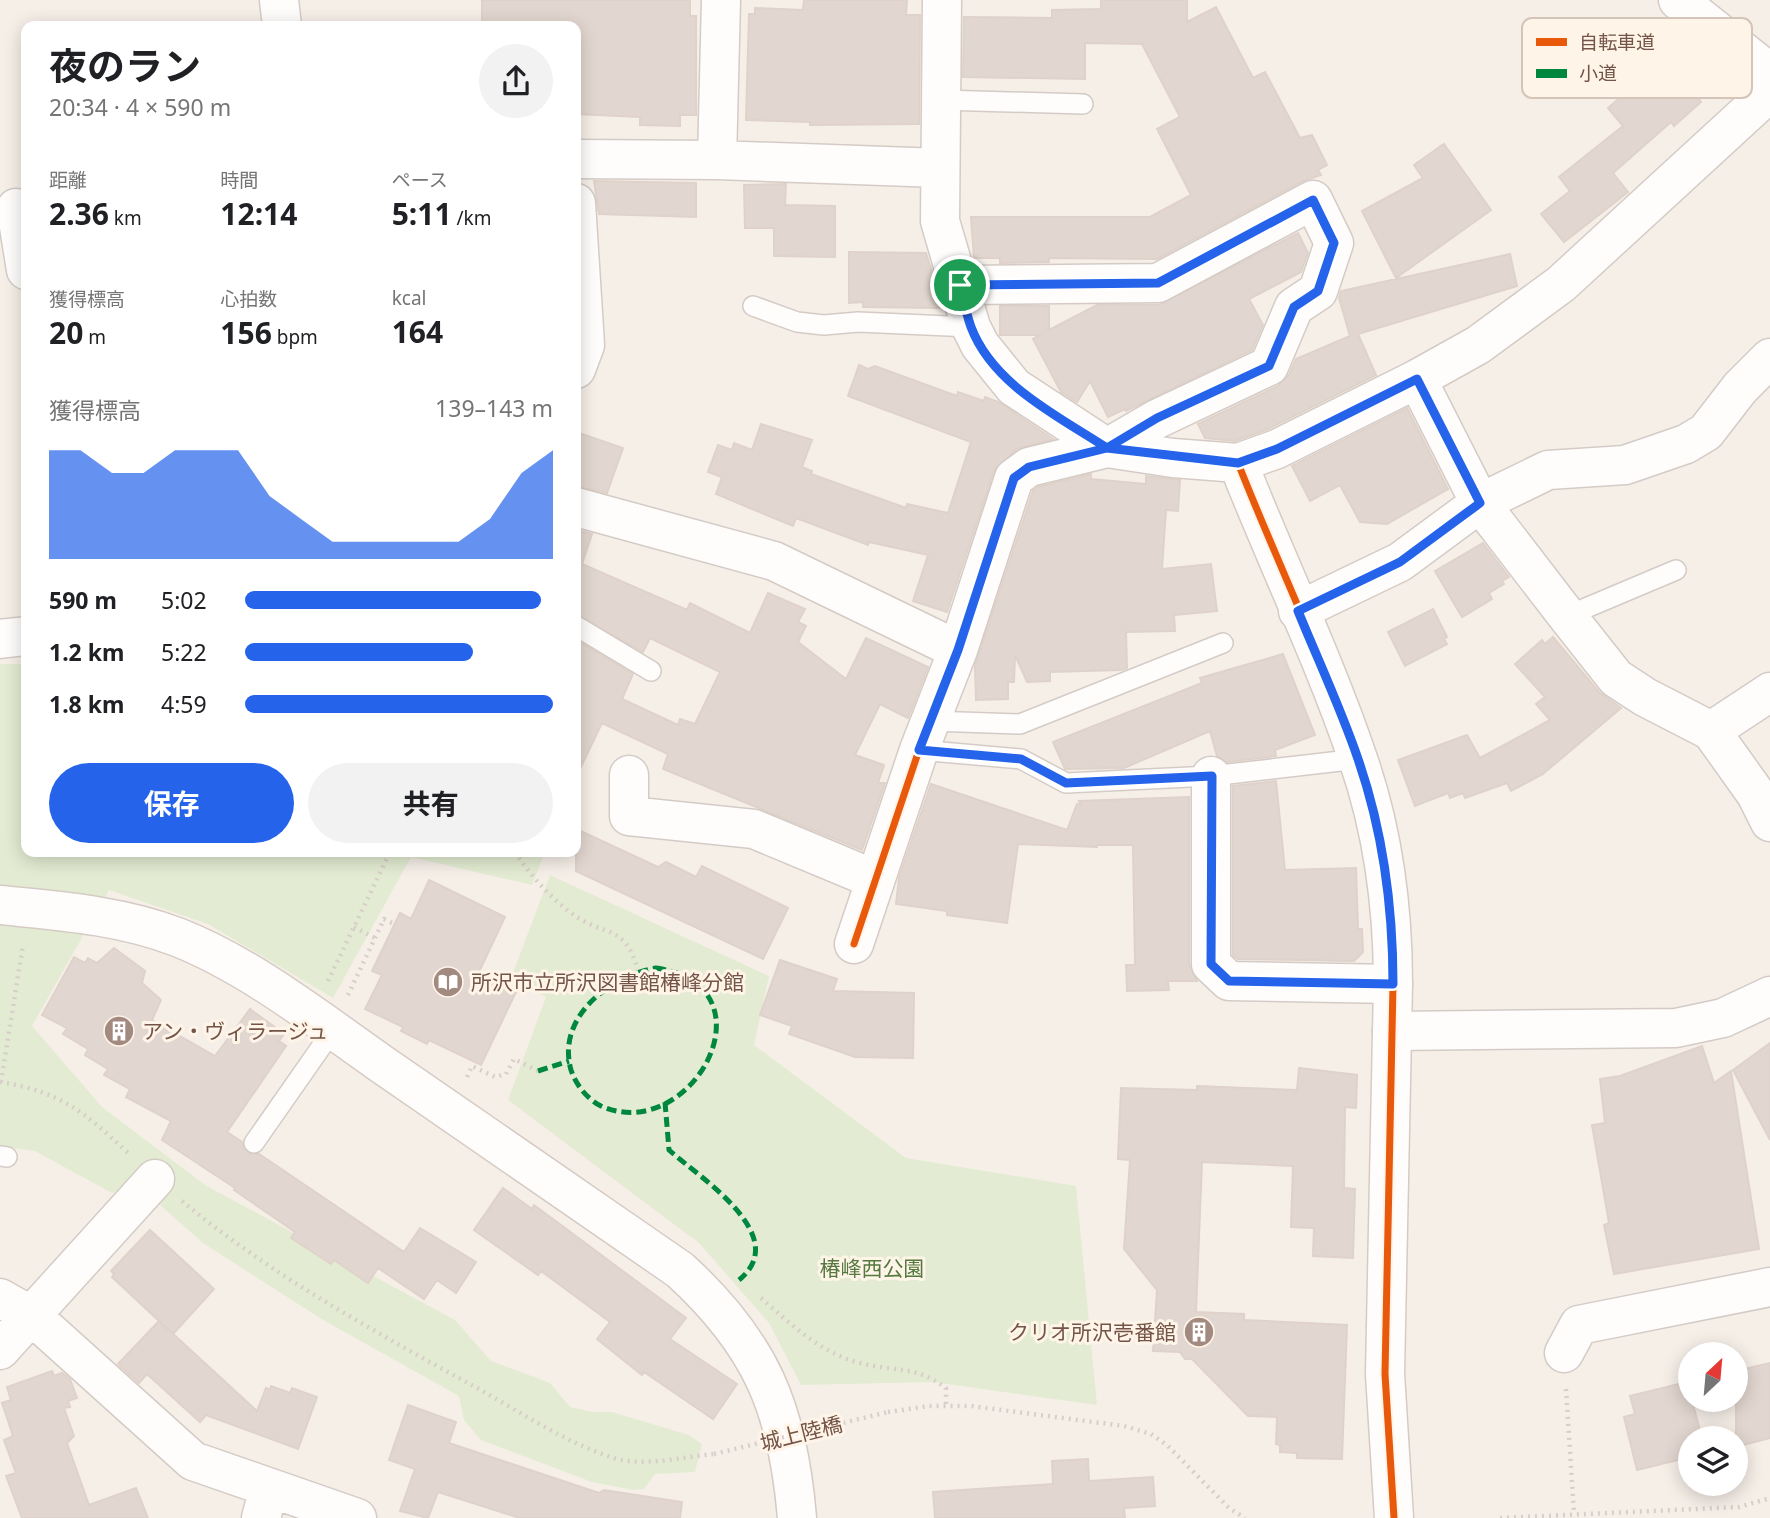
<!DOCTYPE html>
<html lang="ja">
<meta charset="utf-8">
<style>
body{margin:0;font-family:"Noto Sans","Noto Sans JP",sans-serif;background:#f2f2f2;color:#202124;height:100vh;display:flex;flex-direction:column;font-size:26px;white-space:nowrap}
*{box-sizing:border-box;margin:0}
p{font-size:23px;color:#757577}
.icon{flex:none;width:38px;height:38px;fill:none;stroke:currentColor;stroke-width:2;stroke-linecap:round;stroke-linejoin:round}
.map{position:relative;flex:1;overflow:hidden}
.sheet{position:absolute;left:21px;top:21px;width:560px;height:836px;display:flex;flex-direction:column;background:#fff;border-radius:14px;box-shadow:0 4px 18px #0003}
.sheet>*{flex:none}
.needle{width:46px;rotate:26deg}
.tools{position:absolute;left:1678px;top:1342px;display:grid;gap:14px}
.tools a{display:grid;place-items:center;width:70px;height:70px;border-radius:50%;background:#fff;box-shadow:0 4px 18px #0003;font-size:35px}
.pin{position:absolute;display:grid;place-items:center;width:60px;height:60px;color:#fff;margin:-30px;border:4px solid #fff;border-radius:50%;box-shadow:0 2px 7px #0007}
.round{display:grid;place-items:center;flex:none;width:74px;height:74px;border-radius:37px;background:#f2f2f2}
.overview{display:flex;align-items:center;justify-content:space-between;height:119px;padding:0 28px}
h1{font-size:38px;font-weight:700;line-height:52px}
.stats{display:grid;grid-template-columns:repeat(3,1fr);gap:10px;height:119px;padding:7px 28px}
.stats div{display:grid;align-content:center}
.stats b{font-size:30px;font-weight:700}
.stats small{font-size:19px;font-weight:400}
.stats p{font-size:19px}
.chart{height:196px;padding:14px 28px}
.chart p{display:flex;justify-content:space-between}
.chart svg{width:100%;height:126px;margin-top:7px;fill:#2563eb;opacity:.7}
.primary-button{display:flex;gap:14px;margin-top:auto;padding:14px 28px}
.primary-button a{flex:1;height:80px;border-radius:42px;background:#2563eb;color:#fff;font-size:28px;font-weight:700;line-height:80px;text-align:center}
.primary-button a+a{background:#f2f2f2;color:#202124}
ul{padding:0 28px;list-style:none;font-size:23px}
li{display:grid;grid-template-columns:112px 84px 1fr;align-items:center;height:52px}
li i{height:18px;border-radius:9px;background:#2563eb}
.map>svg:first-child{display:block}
.green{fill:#e3ecd2}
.building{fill:#e2d7d0;stroke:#dfd2ca;stroke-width:2}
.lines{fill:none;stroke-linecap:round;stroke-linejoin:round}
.lane-casing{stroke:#d4cbc6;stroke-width:22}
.street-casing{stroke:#d4cbc6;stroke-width:41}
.secondary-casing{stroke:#d5cbc4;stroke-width:41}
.path{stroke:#d7cec9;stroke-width:4.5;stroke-dasharray:2 5;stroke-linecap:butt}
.lane{stroke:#fefdfc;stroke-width:19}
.street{stroke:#fefdfc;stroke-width:38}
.secondary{stroke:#fefdfc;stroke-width:38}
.path-bridge{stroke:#d7cec9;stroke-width:4.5;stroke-dasharray:2 5;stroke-linecap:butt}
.quiet{stroke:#00873e;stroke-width:5;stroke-dasharray:10 5;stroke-linecap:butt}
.cycleway-casing{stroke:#fff4e8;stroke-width:11}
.cycleway{stroke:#e8590c;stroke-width:7}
.route-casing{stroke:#fff;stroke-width:14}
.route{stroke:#2563eb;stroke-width:9}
.labels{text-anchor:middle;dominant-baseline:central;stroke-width:6;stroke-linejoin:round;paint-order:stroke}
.poi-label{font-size:21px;fill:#745448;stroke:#fff4e8;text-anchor:start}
.park-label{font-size:21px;fill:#557a40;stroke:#fff4e8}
.street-label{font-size:21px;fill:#745448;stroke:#fff4e8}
.key{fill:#fff4e8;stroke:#d5c4b8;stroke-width:2}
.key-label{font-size:19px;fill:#745448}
</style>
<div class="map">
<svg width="1770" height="1518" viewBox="0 0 1770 1518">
<rect width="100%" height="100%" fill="#f6efe8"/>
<path class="green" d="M 0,664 L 26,664 L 26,852 L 545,852 L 532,885 L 411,857 L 333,998 L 208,924 L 109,890 L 32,1026 L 102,1107 L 205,1185 L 455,1320 L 491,1361 L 550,1383 L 570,1407 L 592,1412 L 612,1412 L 689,1435 L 702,1444 L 695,1472 L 655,1474 L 644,1489 L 633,1490 L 592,1482 L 481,1440 L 464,1420 L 459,1396 L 323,1320 L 203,1243 L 134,1182 L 112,1193 L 35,1151 L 0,1146 Z
M 550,875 L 769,976 L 754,1045 L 906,1158 L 1076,1186 L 1097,1405 L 933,1382 L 801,1385 L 769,1323 L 699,1243 L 508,1100 L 546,997 L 511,978 Z"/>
<path class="building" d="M 482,0 L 690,0 L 690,16 L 696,16 L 696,115 L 680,115 L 680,126 L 640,125 L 640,117 L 576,114 L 576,26 L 482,25 Z
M 804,0 L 907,0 L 906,15 L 920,15 L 919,124 L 810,125 L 810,122 L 746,120 L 749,14 L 755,14 L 755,8 L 803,10 Z
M 1101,0 L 1187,0 L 1187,22 L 1216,7 L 1253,78 L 1265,72 L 1300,138 L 1312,135 L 1327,165 L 1318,170 L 1321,175 L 1303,181 L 1157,259 L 1049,258 L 1049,262 L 1000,263 L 1000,258 L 974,258 L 971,217 L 1150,217 L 1191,195 L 1157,129 L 1180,117 L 1142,44 L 1085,43 L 1085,79 L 963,77 L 964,17 L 1052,18 L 1052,10 L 1101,9 Z
M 1671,66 L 1701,102 L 1674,126 L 1671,122 L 1613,173 L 1628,192 L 1564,242 L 1541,214 L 1570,191 L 1559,177 L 1623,126 L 1608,108 L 1647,74 L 1653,82 Z
M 1444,144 L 1491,210 L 1396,278 L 1362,211 L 1423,178 L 1414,165 Z
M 594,181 L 696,183 L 696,217 L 599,214 Z
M 786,184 L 785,205 L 835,206 L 835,257 L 774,256 L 774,228 L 745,228 L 744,185 Z
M 1298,233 L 1308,253 L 1301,272 L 1249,299 L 1263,325 L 1252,350 L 1126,411 L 1125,409 L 1108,417 L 1090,381 L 1077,402 L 1061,392 L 1033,339 L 1040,335 L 1000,335 L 1000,306 L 1049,306 L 1049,330 L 1097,305 L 1159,305 Z
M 849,252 L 926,253 L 939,294 L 939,308 L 863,307 L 863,302 L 849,303 Z
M 1510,254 L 1517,286 L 1358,334 L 1376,375 L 1268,429 L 1235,441 L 1205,438 L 1198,424 L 1278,386 L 1289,375 L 1296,359 L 1350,336 L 1339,298 L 1341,291 Z
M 859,365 L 868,369 L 875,366 L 957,396 L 958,392 L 984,401 L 985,397 L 998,402 L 1053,439 L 1017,449 L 994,471 L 947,612 L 913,601 L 928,555 L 869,542 L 868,545 L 796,518 L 793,526 L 716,494 L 722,477 L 708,472 L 718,445 L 732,450 L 734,443 L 752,450 L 761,424 L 812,440 L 802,467 L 812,471 L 811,474 L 906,508 L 907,504 L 948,513 L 971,442 L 848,396 Z
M 1407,408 L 1448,489 L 1387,524 L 1360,522 L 1340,485 L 1310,501 L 1292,466 Z
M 576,432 L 623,448 L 607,493 L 576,486 Z
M 1091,474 L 1091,479 L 1146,484 L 1146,476 L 1180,480 L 1178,511 L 1166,510 L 1162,569 L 1211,564 L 1217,611 L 1174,615 L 1175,631 L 1126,632 L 1127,668 L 1121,670 L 1050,672 L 1050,681 L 1027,682 L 1015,655 L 1014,682 L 1008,682 L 1008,699 L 976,700 L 975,666 L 1033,491 L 1038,487 Z
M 576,530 L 592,534 L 582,564 L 687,610 L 690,603 L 750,633 L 768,593 L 805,609 L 798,622 L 806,626 L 798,642 L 846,679 L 866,638 L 928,667 L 908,718 L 880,704 L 855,755 L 884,765 L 878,783 L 885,783 L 862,850 L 663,769 L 668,754 L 602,723 L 576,777 L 576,640 L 633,674 L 622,699 L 678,725 L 680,719 L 695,724 L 720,672 L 650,638 L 643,652 L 576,614 Z
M 1483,543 L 1509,577 L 1502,581 L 1504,584 L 1489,593 L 1492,599 L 1462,617 L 1435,571 Z
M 1433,609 L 1447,637 L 1444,639 L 1447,644 L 1405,666 L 1388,632 Z
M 1553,637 L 1599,692 L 1621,708 L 1543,774 L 1511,791 L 1507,783 L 1465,798 L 1463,793 L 1450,798 L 1448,793 L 1415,806 L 1398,760 L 1467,735 L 1480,758 L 1550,720 L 1536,704 L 1545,697 L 1515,664 L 1542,640 L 1545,644 Z
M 1283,654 L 1315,735 L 1275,750 L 1276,756 L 1227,762 L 1217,756 L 1210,731 L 1124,768 L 1065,769 L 1053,742 L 1202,683 L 1200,678 Z
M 1276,781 L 1285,870 L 1356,868 L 1358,929 L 1362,929 L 1363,952 L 1354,961 L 1238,959 L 1233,955 L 1233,786 Z
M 931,784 L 1067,830 L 1077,804 L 1081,805 L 1079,801 L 1189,797 L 1189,964 L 1197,981 L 1168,981 L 1169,990 L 1127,991 L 1126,965 L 1135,965 L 1133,845 L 1097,845 L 1097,847 L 1018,844 L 1007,923 L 947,915 L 947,911 L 896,904 L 899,878 Z
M 576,829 L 658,867 L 666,862 L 696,877 L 702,866 L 788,908 L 763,959 L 576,871 Z
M 429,880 L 505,917 L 478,974 L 516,992 L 481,1065 L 429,1040 L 427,1044 L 401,1031 L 403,1027 L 365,1009 L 382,975 L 372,971 L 400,913 L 411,919 Z
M 114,948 L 145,971 L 142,983 L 161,1000 L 152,1020 L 215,1056 L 250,1009 L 284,1034 L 279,1041 L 286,1046 L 227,1132 L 242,1142 L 248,1153 L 259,1154 L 404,1252 L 420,1228 L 476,1262 L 456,1293 L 437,1280 L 424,1299 L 378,1268 L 368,1283 L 334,1260 L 331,1264 L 291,1238 L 295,1232 L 234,1190 L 235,1188 L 162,1140 L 171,1121 L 126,1097 L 130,1089 L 104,1075 L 108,1069 L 85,1055 L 88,1049 L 63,1034 L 67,1028 L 42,1015 L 74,957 L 85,963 L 88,958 L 97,963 Z
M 780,960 L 837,979 L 833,991 L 914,993 L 913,1058 L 855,1057 L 789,1034 L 792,1026 L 760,1015 Z
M 1770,1043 L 1770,1140 L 1733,1070 Z
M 1702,1046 L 1714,1083 L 1731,1071 L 1759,1249 L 1614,1274 L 1604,1225 L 1609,1223 L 1592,1125 L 1605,1123 L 1600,1079 L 1620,1076 Z
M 1299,1068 L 1357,1075 L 1356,1108 L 1345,1107 L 1344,1188 L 1355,1189 L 1353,1258 L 1313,1256 L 1314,1228 L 1291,1227 L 1293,1166 L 1202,1162 L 1196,1312 L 1244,1314 L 1244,1320 L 1347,1325 L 1342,1459 L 1297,1458 L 1297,1453 L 1280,1452 L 1280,1445 L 1276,1444 L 1277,1417 L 1248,1416 L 1192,1359 L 1185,1359 L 1180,1352 L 1153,1351 L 1157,1290 L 1124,1249 L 1130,1160 L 1118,1159 L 1121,1088 L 1197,1090 L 1197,1086 L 1297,1090 Z
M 503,1188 L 532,1209 L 534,1205 L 686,1318 L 670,1339 L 737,1384 L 713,1419 L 644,1372 L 642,1375 L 597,1339 L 610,1322 L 541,1271 L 538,1275 L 474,1230 Z
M 150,1230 L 214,1289 L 173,1334 L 112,1277 L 114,1274 L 111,1271 Z
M 159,1321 L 257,1411 L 266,1388 L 270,1390 L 271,1386 L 290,1393 L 292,1388 L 317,1397 L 298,1449 L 206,1415 L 200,1422 L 147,1374 L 139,1383 L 118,1364 Z
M 1770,1363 L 1770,1438 L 1736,1447 L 1736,1371 Z
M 52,1371 L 54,1376 L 62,1373 L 70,1379 L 77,1398 L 68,1401 L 70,1407 L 64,1408 L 74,1436 L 67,1443 L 89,1505 L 136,1488 L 148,1518 L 22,1518 L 6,1476 L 16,1473 L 4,1440 L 13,1436 L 2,1403 L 11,1400 L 7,1387 Z
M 1687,1382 L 1702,1438 L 1690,1438 L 1690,1457 L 1637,1470 L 1624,1417 L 1635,1414 L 1630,1396 Z
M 408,1405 L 456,1422 L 449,1443 L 599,1493 L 604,1490 L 682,1502 L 680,1518 L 520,1518 L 438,1492 L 428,1518 L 400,1511 L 415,1469 L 389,1460 Z
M 1088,1459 L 1089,1481 L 1153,1477 L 1155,1506 L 1124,1508 L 1125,1518 L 935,1518 L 933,1492 L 1053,1484 L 1052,1461 Z"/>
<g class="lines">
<g class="lane-casing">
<path id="lane" d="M 941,100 L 1083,104
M 753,306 L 797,322 L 824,325 L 858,322 L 971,327
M 1567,616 L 1676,570
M 576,626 L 651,671
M 931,721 L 1020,724 L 1223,643
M 919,750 L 1021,759 L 1066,783 L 1211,776 L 1358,759
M 254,1143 L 333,1030
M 0,1156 L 7,1157"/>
</g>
<g class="street-casing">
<path id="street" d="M 279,0 L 282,26
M 942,0 L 940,221 L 971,327 L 980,345 L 1014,387 L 1107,448 L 1173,458 L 1238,463 L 1277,449 L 1417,379 L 1478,345 L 1561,284 L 1770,92
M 1678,0 L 1770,73
M 576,159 L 717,160 L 940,168
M 717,160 L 721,0
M 576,203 L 585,345 L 576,369
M 16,208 L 26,270
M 1417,379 L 1480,503 L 1567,616 L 1616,678 L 1645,697 L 1711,731 L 1756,794 L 1770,822
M 576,507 L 774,561 L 958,650
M 1298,611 L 1400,562 L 1480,503 L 1548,470 L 1625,465 L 1686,444 L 1706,432 L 1740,388 L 1770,358
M 0,639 L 26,636
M 1711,731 L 1770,692
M 629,775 L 629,816 L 754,829 L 874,879
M 1211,776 L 1211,964 L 1229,981 L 1393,984
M 854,944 L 919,750 L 958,650 L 1014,478 L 1029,467 L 1107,448 L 1157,419 L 1269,366 L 1294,307 L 1318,291 L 1334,243 L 1313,200 L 1158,283 L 960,285
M 1392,1031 L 1676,1028 L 1723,1018 L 1770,996
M 0,1298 L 32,1316 L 193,1461 L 357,1518
M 0,1350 L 155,1179
M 1564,1353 L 1579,1325 L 1770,1287
M 261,1518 L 269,1488"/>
</g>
<g class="secondary-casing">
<path id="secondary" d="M 1238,463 C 1277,562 1324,659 1358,759 C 1383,831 1393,908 1393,984 L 1385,1374 L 1394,1518
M 0,905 C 60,911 120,915 177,937 C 249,965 320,1021 383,1065 C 482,1134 581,1202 680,1270 C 761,1344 788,1409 797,1518"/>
</g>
<path class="path" d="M 515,852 C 531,876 549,896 571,913 C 604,938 625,922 638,971
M 354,927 L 375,938
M 328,981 L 390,852
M 348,995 L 384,919 L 394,924
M 467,1077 L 472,1066 L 495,1077 L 506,1074 L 514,1059 L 538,1071
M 0,1082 C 62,1092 84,1112 128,1153
M 1,1082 L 23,945
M 182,1201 C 269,1274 377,1333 477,1388 C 520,1412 566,1443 614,1458 C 644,1467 683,1457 714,1454
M 761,1298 C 791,1324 820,1353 860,1363 C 895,1372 915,1365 946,1388 L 946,1406
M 1566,1389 L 1574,1513
M 888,1412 L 929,1406 L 971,1406 L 1124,1426 L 1151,1434 L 1168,1446 L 1229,1508 L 1245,1518
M 1500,1518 L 1739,1507 L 1770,1498"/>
<use href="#lane" class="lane"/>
<use href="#street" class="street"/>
<use href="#secondary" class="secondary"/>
<path class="path-bridge" d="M 714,1454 L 888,1412"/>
<path class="quiet" d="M 656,968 C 778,986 692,1146 601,1106 C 587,1099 576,1085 571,1070 C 556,1017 610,976 656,968 Z
M 538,1071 L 569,1061
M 665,1102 L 669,1150 C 700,1178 793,1236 739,1280"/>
<g class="cycleway-casing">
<path id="cycleway" d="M 1238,463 C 1277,562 1324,659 1358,759 C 1383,831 1393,908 1393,984 L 1385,1374 L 1394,1518
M 854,944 L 919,750 L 958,650 L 1014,478 L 1029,467 L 1107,448 L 1157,419 L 1269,366 L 1294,307 L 1318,291 L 1334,243 L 1313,200 L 1158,283 L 960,285"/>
</g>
<use href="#cycleway" class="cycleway"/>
</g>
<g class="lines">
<g class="route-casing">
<path id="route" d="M 960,285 C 963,298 966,313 971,327 C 993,385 1058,416 1107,448 L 1029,467 L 1014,478 L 958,650 L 919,750 L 1021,759 L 1066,783 L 1212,776 L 1211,964 L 1229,981 L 1393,984 C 1393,908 1383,831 1358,759 C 1341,709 1318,660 1298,611 L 1400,562 L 1480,503 L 1417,379 L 1277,449 L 1238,463 L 1107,448 L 1157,418 L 1269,366 L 1294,307 L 1318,291 L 1334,243 L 1313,200 L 1158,283 L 960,285"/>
</g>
<use href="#route" class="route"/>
</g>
<defs>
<g id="library-disc" transform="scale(1.575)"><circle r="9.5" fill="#a28a80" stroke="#fff4e8"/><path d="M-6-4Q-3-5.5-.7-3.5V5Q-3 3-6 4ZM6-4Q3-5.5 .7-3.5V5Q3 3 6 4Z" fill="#fff"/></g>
<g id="building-disc" transform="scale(1.575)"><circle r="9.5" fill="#a28a80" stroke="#fff4e8"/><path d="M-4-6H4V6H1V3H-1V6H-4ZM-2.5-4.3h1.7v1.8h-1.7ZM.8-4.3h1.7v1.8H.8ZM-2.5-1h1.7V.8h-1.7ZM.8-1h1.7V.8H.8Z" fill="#fff"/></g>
</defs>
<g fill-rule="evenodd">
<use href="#library-disc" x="448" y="982"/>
<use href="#building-disc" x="119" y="1031"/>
<use href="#building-disc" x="1199" y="1332"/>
</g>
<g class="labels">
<g class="poi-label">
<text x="471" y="982">所沢市立所沢図書館椿峰分館</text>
<text x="142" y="1031">アン・ヴィラージュ</text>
<text x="1176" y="1332" text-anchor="end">クリオ所沢壱番館</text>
</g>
<g class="park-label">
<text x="872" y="1268">椿峰西公園</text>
</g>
<g class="street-label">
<text transform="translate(801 1433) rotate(-14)">城上陸橋</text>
</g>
</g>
<rect x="1522" y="18" width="230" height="80" rx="10" class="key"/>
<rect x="1536" y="38" width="31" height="8" fill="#e8590c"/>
<rect x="1536" y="69" width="31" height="9" fill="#00873e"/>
<g class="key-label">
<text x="1579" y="49">自転車道</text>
<text x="1579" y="80">小道</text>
</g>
</svg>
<div class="tools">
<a><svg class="needle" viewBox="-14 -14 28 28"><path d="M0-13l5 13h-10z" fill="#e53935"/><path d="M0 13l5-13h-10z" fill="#757577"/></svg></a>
<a><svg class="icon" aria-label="layers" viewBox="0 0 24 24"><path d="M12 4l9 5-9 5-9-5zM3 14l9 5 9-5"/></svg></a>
</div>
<div class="pin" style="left:960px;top:285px;background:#1e9e55"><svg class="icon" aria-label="arrive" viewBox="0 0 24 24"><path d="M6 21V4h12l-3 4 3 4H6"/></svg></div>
<section class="sheet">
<div class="overview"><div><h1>夜のラン</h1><p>20:34 · 4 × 590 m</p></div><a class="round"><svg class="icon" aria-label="share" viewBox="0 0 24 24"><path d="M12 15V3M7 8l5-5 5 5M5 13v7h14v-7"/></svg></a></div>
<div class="stats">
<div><p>距離</p><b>2.36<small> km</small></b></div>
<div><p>時間</p><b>12:14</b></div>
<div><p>ペース</p><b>5:11<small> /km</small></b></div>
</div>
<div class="stats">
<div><p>獲得標高</p><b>20<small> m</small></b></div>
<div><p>心拍数</p><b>156<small> bpm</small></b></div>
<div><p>kcal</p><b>164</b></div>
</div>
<div class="chart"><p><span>獲得標高</span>139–143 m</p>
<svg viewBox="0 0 160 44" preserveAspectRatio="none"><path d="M0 44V6L10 6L20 14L30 14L40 6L50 6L60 6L70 22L80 30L90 38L100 38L110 38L120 38L130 38L140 30L150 14L160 6V44z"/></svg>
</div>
<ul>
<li><b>590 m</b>5:02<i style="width:96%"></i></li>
<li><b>1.2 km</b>5:22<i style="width:74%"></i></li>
<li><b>1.8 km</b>4:59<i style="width:100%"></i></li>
</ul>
<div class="primary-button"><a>保存</a><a>共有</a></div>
</section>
</div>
